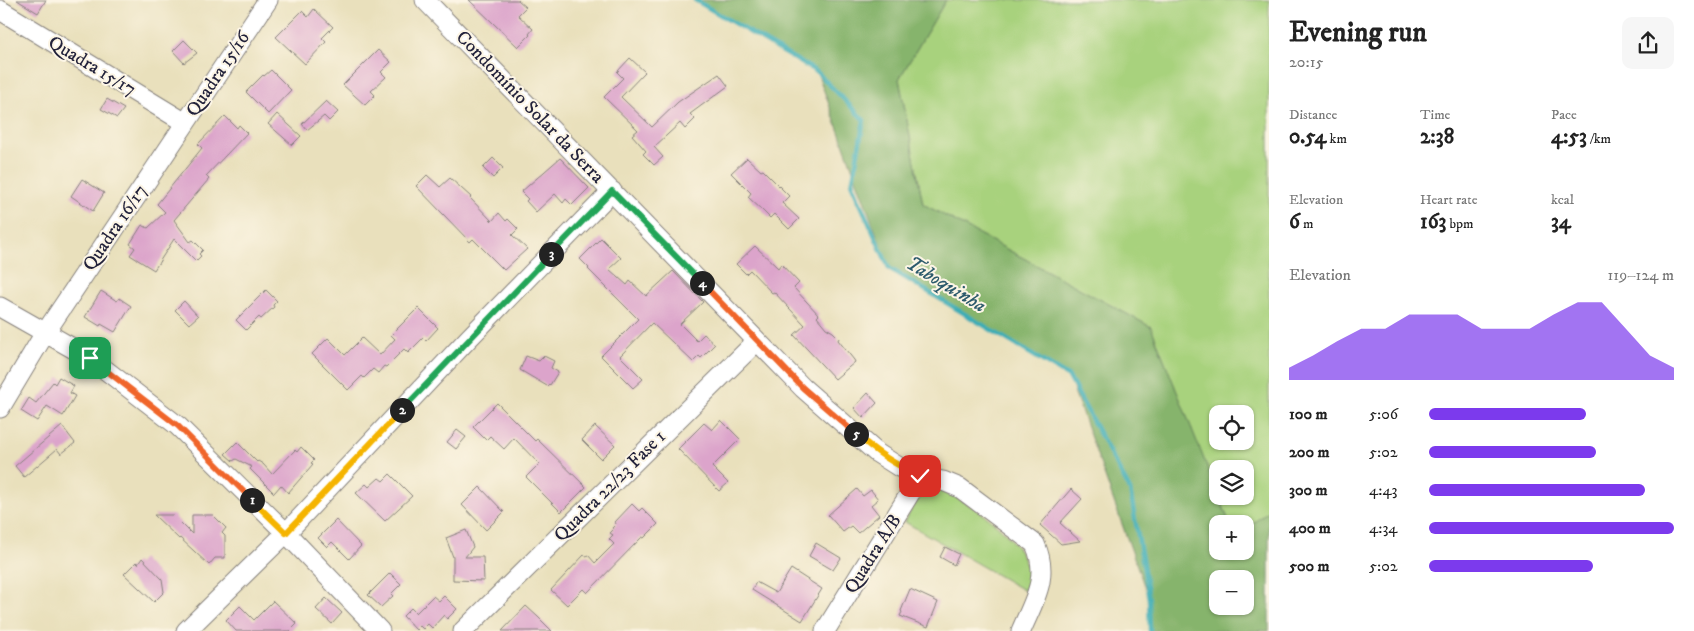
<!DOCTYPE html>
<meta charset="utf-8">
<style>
body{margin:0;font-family:"IM FELL DW Pica",serif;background:#f6f6f6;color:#222;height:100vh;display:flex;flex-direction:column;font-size:19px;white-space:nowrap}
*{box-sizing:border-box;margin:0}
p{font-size:16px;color:#767676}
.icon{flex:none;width:28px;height:28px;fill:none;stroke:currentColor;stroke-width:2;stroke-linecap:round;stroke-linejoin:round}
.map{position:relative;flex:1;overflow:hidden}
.drawer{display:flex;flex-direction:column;background:#fff;width:425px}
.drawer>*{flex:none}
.tools{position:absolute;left:1209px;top:405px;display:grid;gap:10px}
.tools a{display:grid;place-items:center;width:45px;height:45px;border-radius:10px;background:#fff;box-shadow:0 1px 4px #0004;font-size:25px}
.pin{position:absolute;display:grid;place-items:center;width:42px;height:42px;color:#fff;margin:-21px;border-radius:10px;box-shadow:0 2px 8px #0006}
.km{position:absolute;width:25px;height:25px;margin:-12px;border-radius:50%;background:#222;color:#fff;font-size:14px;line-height:25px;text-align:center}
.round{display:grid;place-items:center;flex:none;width:52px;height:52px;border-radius:10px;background:#f6f6f6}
.headline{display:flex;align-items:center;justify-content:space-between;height:85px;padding:0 20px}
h1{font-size:28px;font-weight:700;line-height:38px}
.figures{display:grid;grid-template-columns:repeat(3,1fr);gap:8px;height:85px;padding:5px 20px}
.figures div{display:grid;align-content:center}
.figures b{font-size:21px;font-weight:700}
.figures small{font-size:14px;font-weight:400}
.figures p{font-size:14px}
.chart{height:140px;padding:10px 20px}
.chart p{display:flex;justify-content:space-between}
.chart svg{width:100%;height:90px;margin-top:5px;fill:#7c3aed;opacity:.7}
ul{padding:0 20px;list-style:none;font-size:16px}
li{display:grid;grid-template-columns:80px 60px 1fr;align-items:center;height:38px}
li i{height:12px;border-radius:6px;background:#7c3aed}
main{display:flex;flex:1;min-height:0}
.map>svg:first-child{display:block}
.green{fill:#a8d27d;stroke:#657a5c;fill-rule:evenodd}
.forest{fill:#86b46c;stroke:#546b54;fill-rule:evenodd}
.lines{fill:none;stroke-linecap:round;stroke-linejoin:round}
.stream{stroke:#3cadb6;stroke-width:4.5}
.building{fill:#dca4cb}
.minor-casing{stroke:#86817c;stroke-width:21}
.minor{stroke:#fff;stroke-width:19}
.split-1-casing{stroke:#fff;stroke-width:10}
.split-2-casing{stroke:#fff;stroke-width:10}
.split-3-casing{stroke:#fff;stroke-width:10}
.split-4-casing{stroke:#fff;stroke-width:10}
.split-5-casing{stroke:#fff;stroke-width:10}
.split-6-casing{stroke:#fff;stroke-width:10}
.split-1{stroke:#f0652b;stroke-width:6}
.split-2{stroke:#f5b400;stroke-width:6}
.split-3{stroke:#22a559;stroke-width:6}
.split-4{stroke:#22a559;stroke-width:6}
.split-5{stroke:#f0652b;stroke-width:6}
.split-6{stroke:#f5b400;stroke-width:6}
.labels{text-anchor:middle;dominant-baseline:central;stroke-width:4;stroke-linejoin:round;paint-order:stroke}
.street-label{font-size:19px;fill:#22223b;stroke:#fcf5e5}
.water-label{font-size:20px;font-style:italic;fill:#2c5a6c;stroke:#fcf5e5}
</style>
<main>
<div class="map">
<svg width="1269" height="631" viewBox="0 0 1269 631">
<rect width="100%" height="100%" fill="#fcf5e5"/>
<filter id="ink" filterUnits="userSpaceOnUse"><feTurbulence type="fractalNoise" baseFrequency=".02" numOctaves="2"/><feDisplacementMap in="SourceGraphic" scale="10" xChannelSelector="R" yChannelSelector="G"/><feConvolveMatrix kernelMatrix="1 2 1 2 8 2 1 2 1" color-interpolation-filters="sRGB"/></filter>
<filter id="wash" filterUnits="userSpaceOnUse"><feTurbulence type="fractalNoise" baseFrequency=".0096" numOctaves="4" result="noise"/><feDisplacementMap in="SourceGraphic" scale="20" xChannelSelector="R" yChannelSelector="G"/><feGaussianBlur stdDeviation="1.12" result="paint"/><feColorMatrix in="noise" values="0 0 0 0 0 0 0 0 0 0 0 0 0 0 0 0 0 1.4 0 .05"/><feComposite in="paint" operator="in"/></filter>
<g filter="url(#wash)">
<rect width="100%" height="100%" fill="#e9e0bc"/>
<path class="green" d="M 946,0 L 1269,0 L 1269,510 L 1245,530 L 1245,524 L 1230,524 L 1219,496 L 1245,496 L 1245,469 L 1218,469 L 1217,493 L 1151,327 L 923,204 L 899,79 ZM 1218,414 L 1245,414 L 1245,441 L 1218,441 Z
M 935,488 C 969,502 1012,528 1026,565 C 1027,568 1030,572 1030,576 C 1029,580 1026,586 1025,591 L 905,522 C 914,505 917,496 935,488 Z"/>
<path class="forest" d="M 695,0 L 946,0 L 899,79 L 923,204 L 1151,327 L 1230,524 L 1218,524 L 1218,551 L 1245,551 L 1245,530 L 1269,510 L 1269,631 L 1150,631 L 1149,599 L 1069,377 L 889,268 L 817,72 ZM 1218,579 L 1245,579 L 1245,606 L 1218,606 Z"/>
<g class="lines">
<path class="stream" d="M 695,0 L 817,72 L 864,120 L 852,185 L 889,268 L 1069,377 L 1130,490 L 1149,599 L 1150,631"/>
</g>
<g id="blocks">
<path class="building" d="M 17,0 L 46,0 L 38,13 Z
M 469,0 L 518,0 L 526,7 L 518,15 L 533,29 L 529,34 L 530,35 L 518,47 Z
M 314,9 L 333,27 L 322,38 L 326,42 L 305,64 L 276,37 L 302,11 L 308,17 Z
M 184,40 L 197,53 L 184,63 L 173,51 Z
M 378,50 L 391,62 L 381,72 L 386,77 L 371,91 L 375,95 L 365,105 L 343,85 Z
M 630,58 L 645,72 L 621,97 L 652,127 L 678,102 L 719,74 L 728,86 L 690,114 L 695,119 L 685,129 L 680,123 L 654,147 L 663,157 L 654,165 L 643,154 L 646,151 L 632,135 L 638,130 L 604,97 L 623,78 L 617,72 Z
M 271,70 L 291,90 L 268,114 L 246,92 L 263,75 L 264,76 Z
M 107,99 L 124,109 L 117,118 L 101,109 Z
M 326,101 L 338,112 L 329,121 L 324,116 L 307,130 L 302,124 Z
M 277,114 L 301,136 L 292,145 L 268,124 Z
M 225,116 L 237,128 L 239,125 L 247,133 L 206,176 L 209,179 L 174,220 L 190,242 L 193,240 L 203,250 L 199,254 L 201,256 L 196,261 L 174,239 L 154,270 L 130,255 L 135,248 L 130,244 L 142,225 L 148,228 L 165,212 L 157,204 L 202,148 L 198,144 Z
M 493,158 L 503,168 L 493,178 L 483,168 Z
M 560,158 L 589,188 L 572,205 L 566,199 L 563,203 L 555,194 L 536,212 L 526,201 L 528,199 L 521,192 Z
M 747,158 L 761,171 L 763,170 L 789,196 L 782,203 L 799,219 L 789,229 L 774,214 L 770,218 L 763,211 L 748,197 L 751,193 L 731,173 Z
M 427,175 L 440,187 L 450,178 L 471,197 L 470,198 L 492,221 L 499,213 L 506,221 L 508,219 L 518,229 L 512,235 L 527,249 L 504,270 L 473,239 L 470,242 L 416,186 Z
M 82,179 L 104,193 L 93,211 L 71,196 Z
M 601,238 L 621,258 L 609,269 L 627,285 L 630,281 L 646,296 L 673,271 L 703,302 L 680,324 L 697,341 L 704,334 L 715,344 L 701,358 L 699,356 L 693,362 L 652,323 L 620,356 L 643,379 L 633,388 L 601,356 L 638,319 L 588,269 L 589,268 L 580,259 Z
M 755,246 L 778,268 L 781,264 L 799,283 L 794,288 L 819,315 L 817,317 L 826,328 L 833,332 L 839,338 L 838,340 L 854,360 L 855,362 L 835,379 L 794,335 L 805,325 L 774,292 L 772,293 L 750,270 L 746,274 L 736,264 Z
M 266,290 L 277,301 L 273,305 L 274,307 L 261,319 L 259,317 L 246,330 L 236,320 Z
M 101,291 L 117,301 L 119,298 L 131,306 L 115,332 L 101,324 L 100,326 L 85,317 Z
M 184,301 L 198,316 L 189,324 L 175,310 Z
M 418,308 L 438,328 L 426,341 L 423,338 L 408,353 L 404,349 L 386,367 L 384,366 L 378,373 L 373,369 L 364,378 L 362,376 L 348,390 L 312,354 L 328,338 L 345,355 L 362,338 L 380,355 L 395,339 L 391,335 Z
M 526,356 L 539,361 L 544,356 L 554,361 L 551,368 L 558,372 L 550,385 L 549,384 L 547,386 L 520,370 Z
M 59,377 L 74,386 L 70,393 L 75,396 L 63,416 L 47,406 L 37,421 L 21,411 L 29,398 L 36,403 L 53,382 L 55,384 Z
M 868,393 L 877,403 L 863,418 L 854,408 Z
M 497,403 L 535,441 L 537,439 L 586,487 L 561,512 L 526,477 L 539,464 L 514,438 L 504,449 L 490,436 L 486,440 L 473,427 Z
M 721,420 L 740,439 L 712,467 L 728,483 L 719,491 L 678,449 L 704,423 L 712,430 Z
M 62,426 L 75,443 L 61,454 L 57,449 L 24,477 L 15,466 Z
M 595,426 L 615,445 L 601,459 L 582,440 Z
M 457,430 L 466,437 L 456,449 L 447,442 Z
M 237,442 L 257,462 L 258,461 L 263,464 L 272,474 L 295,450 L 297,452 L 301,447 L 314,460 L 311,463 L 313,464 L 288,493 L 281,485 L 274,493 L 250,469 L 252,467 L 236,459 L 233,461 L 225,454 Z
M 390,474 L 412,496 L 385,521 L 356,493 L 366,484 L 369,487 L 379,478 L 383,481 Z
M 480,487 L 504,512 L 486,530 L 462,505 Z
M 857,489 L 863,496 L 871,490 L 878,499 L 871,505 L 879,515 L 858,533 L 851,526 L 843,532 L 828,515 Z
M 1071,489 L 1082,499 L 1060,523 L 1080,541 L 1061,544 L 1040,525 Z
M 632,504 L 639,511 L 642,508 L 658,524 L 644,538 L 642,537 L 587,593 L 583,589 L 567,605 L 551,590 L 584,555 L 586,556 L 588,555 L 595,563 L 614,544 L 609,539 L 613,535 L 610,533 L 614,529 L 612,528 L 616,524 L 615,522 Z
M 154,515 L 173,515 L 192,534 L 192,515 L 213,515 L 226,528 L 222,533 L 225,536 L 225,558 L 215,558 L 209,565 L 180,538 L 179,539 Z
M 336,520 L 361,546 L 349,559 L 332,542 L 327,547 L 318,538 Z
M 466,530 L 473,547 L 465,557 L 483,557 L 484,581 L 453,580 L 453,557 L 446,538 Z
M 816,543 L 841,558 L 833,570 L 809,556 Z
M 945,547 L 959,554 L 954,565 L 940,557 Z
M 142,558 L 162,579 L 164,592 L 154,602 L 124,574 L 136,562 L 138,564 Z
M 791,569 L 822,589 L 802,621 L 752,590 L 756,582 L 776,593 Z
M 390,573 L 401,584 L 391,594 L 393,596 L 381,607 L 368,595 Z
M 910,589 L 938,602 L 928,627 L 900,616 L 902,612 L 901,611 Z
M 433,596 L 439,601 L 444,596 L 457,609 L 447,619 L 444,615 L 432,628 L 428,624 L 423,629 L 420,626 L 416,630 L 403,616 L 411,608 L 416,613 Z
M 326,598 L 342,613 L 332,624 L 316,609 Z
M 273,601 L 297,624 L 290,631 L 236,631 L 226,620 L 240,606 L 254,620 Z
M 526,606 L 538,617 L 552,631 L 502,631 Z"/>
</g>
</g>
<g filter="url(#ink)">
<use href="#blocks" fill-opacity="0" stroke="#86817c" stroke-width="1"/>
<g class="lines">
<g class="minor-casing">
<path id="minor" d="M 425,0 L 803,388 L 877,453 L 899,467 L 920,477 L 943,481 L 960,488 L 1035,544 C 1050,577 1034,600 1021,631
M 0,10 L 184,122
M 0,307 L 90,358 L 178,426 L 286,533 L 380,631
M 0,408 L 45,333 L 268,0
M 186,631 L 286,533 L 468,339 L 612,191
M 463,631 L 757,341
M 825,631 L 920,477"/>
</g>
<use href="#minor" class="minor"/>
</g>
</g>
<g class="lines" filter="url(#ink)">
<g class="split-1-casing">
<path id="split-1" d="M 90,358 L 178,426 L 252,500"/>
</g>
<g class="split-2-casing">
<path id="split-2" d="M 252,500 L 286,533 L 402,410"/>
</g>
<g class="split-3-casing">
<path id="split-3" d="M 402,410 L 551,254"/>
</g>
<g class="split-4-casing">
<path id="split-4" d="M 551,254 L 612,191 L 702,283"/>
</g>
<g class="split-5-casing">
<path id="split-5" d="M 702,283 L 803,388 L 856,434"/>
</g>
<g class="split-6-casing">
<path id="split-6" d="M 856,434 C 877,453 894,464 920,476"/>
</g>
<use href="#split-1" class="split-1"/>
<use href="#split-2" class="split-2"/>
<use href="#split-3" class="split-3"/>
<use href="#split-4" class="split-4"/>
<use href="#split-5" class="split-5"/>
<use href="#split-6" class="split-6"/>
</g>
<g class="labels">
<g class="street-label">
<text transform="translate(92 66) rotate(31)">Quadra 15/17</text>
<text transform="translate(218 74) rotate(-56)">Quadra 15/16</text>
<text transform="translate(530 107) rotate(46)">Condomínio Solar da Serra</text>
<text transform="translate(115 228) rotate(-56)">Quadra 16/17</text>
<text transform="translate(610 486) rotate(-45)">Quadra 22/23 Fase 1</text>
<text transform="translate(873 554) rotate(-58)">Quadra A/B</text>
</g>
<g class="water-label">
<text transform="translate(946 285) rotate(31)">Taboquinha</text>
</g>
</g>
</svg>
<div class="tools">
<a><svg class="icon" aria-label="locate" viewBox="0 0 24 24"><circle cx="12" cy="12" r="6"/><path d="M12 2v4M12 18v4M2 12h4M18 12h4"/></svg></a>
<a><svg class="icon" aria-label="layers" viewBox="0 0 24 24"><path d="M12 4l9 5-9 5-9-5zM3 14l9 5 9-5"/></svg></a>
<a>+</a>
<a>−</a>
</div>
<div class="pin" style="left:90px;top:358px;background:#1e9e55"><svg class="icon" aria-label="arrive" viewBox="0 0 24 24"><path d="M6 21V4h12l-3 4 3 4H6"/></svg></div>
<div class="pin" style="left:920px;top:476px;background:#d93025"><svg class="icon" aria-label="check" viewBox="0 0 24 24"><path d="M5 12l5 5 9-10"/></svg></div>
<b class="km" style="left:252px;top:500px">1</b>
<b class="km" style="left:402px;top:410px">2</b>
<b class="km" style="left:551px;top:254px">3</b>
<b class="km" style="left:702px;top:283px">4</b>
<b class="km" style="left:856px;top:434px">5</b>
</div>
<section class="drawer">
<div class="headline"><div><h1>Evening run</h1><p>20:15</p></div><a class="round"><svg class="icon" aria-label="share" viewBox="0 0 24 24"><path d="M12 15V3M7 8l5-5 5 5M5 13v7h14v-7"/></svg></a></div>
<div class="figures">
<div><p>Distance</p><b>0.54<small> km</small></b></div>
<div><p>Time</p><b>2:38</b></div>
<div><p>Pace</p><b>4:53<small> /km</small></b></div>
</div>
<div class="figures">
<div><p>Elevation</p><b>6<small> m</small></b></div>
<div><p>Heart rate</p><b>163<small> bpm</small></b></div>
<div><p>kcal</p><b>34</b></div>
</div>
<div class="chart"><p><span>Elevation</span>119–124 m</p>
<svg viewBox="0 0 160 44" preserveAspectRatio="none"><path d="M0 44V38L10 32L20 25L30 19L40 19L50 12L60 12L70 12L80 19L90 19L100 19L110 12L120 6L130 6L140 19L150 32L160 38V44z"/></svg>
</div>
<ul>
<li><b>100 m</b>5:06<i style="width:64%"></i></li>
<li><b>200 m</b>5:02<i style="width:68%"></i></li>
<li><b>300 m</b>4:43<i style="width:88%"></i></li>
<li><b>400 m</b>4:34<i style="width:100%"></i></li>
<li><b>500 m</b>5:02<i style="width:67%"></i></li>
</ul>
</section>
</main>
